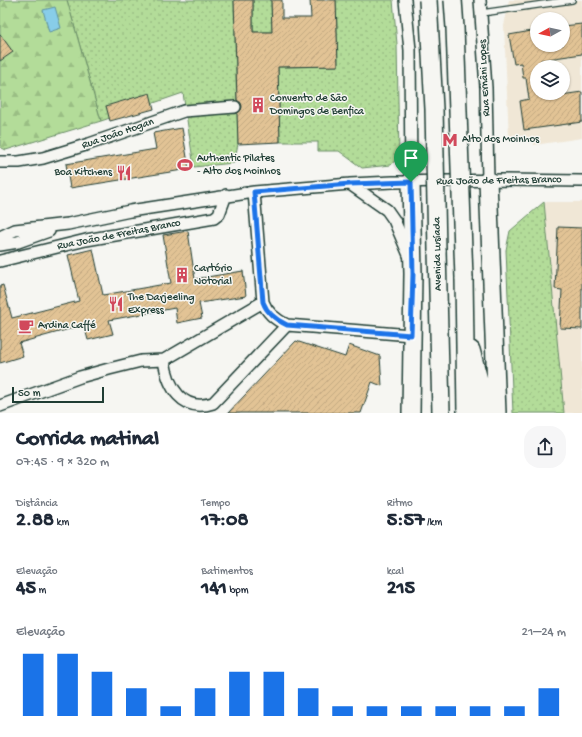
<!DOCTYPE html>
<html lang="pt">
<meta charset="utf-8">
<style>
body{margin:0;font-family:"Gochi Hand",sans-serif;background:#f6f6f7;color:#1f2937;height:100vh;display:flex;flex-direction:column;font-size:15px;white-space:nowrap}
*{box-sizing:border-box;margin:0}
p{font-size:13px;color:#747a83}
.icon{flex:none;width:22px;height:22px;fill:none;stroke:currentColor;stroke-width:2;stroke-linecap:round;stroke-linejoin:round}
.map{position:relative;height:413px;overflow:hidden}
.drawer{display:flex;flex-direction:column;background:#fff;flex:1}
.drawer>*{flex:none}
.needle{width:26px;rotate:262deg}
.controls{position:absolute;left:530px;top:12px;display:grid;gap:8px}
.controls a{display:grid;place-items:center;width:40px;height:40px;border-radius:50%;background:#fff;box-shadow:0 1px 3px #0004;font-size:20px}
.scale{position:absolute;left:12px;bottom:10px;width:92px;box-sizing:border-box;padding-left:4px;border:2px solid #1f3d34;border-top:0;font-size:11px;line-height:14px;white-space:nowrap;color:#1f3d34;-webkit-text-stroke:3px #f6f6f2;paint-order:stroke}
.pin{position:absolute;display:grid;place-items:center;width:34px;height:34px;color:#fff;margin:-41px -17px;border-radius:50% 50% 50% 0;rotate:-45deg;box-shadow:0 0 4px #0007}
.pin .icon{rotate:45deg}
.round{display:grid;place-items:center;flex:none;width:42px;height:42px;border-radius:16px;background:#f6f6f7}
.head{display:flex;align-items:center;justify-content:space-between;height:68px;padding:0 16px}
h1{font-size:22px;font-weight:800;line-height:30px}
.stats{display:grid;grid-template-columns:repeat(3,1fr);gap:6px;height:68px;padding:4px 16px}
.stats div{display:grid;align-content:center}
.stats b{font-size:20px;font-weight:800}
.stats small{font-size:11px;font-weight:400}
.stats p{font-size:11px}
.chart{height:112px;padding:8px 16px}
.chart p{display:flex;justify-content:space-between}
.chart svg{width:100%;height:72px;margin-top:4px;stroke:#1a73e8;stroke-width:6}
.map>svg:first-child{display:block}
.built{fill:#f0e7d6;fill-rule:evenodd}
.grass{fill:url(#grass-dots);stroke:#698c66}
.forest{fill:url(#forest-firs);stroke:#698c66}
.water{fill:#88cde9;stroke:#5e93a1}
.building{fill:url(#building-hatch);stroke:#1f3d34}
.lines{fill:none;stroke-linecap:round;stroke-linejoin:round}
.service-casing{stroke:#1f3d34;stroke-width:8}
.minor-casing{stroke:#1f3d34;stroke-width:14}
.primary-casing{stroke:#1f3d34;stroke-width:20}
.service{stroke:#f6f6f2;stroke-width:5.5}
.minor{stroke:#f6f6f2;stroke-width:11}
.primary{stroke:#f6f6f2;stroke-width:17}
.primary-bridge-casing{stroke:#1f3d34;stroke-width:20;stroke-linecap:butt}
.primary-bridge{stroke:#f6f6f2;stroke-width:17}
.route-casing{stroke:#fff;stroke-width:8}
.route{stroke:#1a73e8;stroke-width:5}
.labels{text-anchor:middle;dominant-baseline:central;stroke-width:3;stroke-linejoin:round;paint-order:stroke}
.street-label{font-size:11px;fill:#1f3d34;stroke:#f6f6f2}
.poi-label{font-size:11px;fill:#1f3d34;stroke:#f6f6f2;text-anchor:start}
</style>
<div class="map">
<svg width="582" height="413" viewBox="0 0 582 413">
<defs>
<pattern id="grass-dots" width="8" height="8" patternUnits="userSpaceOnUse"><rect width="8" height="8" fill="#b3dc99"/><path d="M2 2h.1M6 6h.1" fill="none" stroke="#9abe84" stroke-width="1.8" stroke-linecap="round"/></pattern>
<pattern id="forest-firs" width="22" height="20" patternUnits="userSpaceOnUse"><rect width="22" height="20" fill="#b3dc99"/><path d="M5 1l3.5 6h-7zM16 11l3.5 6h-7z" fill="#9abe84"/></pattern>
<pattern id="building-hatch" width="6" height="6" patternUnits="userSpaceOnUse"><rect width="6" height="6" fill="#e2c395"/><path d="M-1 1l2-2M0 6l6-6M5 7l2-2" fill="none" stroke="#c1a881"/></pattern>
</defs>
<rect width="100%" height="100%" fill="#f6f6f2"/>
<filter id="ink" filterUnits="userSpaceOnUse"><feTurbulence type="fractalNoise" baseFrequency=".025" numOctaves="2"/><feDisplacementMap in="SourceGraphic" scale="8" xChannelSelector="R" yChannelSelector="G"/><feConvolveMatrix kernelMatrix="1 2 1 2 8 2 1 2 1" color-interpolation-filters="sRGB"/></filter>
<g filter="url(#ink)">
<path class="built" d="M 509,0 L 582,0 L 582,138 L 534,145 L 533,139 L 509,139 L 504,26 ZM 537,19 L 563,19 L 563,45 L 537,45 ZM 537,67 L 563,67 L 563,93 L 537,93 Z
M 544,202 L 582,202 L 582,413 L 564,413 Z"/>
<path class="grass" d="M 67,0 L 234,0 L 238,144 L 234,163 L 194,167 L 183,93 L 101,121 Z
M 253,0 L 271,0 L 272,32 L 253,32 Z
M 336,0 L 393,0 L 397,44 L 399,156 L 391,165 L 362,168 L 339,151 L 318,151 L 318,142 L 280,142 L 278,67 L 338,66 Z
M 544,202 L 564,413 L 513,413 L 506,250 L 510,231 Z"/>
<path class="forest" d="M 0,0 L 67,0 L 101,121 L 6,150 L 0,147 Z"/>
<path class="water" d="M 55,7 L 61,28 L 49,32 L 43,10 Z"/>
<path class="building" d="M 234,0 L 253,0 L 253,32 L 272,32 L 271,0 L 282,0 L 282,18 L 311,18 L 310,0 L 336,0 L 338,66 L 278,67 L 280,142 L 238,144 L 237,113 L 241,110 L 242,107 L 241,103 L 237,100 Z
M 582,24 L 582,54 L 541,60 L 542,67 L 537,67 L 537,93 L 546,93 L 547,97 L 582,92 L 582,122 L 524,130 L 520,101 L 529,99 L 526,78 L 523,78 L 521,63 L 514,64 L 509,35 L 537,30 L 537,45 L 563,45 L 563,26 Z
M 0,34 L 13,52 L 0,61 Z
M 150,93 L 154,109 L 110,121 L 106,106 Z
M 182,128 L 189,169 L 70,188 L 66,164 L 156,149 L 153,133 Z
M 558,227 L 582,228 L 582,329 L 560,328 L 562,290 L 555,289 Z
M 188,231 L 195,279 L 243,271 L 246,296 L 199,303 L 202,318 L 177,323 L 175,308 L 109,320 L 113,334 L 88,340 L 84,325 L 37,338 L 19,343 L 23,356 L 0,363 L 0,286 L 3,285 L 12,318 L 79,301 L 68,255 L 93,249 L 103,295 L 171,283 L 163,235 Z
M 296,341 L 345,357 L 349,345 L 380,356 L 382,386 L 372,382 L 361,413 L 228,413 Z"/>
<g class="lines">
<g class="service-casing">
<path id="service" d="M 482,13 L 572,0"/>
</g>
<g class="minor-casing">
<path id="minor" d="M 405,0 L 410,50 L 411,182
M 480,0 L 486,88 L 488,180
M 0,162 L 19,162 L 43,158 L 89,144 L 184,111 L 235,107
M 350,184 L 387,210 L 394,220 L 409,255
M 0,237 L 15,230 L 68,224 L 130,211 L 254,192 L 350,184 L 393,182 L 502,180 L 582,181
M 0,245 L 18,242 L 49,231
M 0,261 L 86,240 L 214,218 L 219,214 L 226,195
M 287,325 L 411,335
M 164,360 C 168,387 182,413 213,403 L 287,325 C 276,320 267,313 263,302 L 254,192
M 0,406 L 80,377 L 109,369 L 141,361 L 164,360 L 263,302"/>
</g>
<g class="primary-casing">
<path id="primary" d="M 488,180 L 497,413
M 437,250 L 441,413
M 464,278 L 466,413
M 471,350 L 479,380 L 483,413
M 411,413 L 413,274 L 411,182"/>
</g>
<use href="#service" class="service"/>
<use href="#minor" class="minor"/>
<use href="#primary" class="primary"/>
<g class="primary-bridge-casing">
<path id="primary-bridge" d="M 428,0 L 434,109 L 437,250
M 453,0 L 455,28 L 464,278"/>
</g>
<use href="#primary-bridge" class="primary-bridge"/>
</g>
</g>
<g class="lines" filter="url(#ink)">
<g class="route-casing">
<path id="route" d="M 411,182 L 413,274 L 411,335 L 287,325 C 276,320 267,313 263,302 L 254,192 L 350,184 Z"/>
</g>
<use href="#route" class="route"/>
</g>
<defs>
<g id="building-bare" transform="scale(1.2)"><path d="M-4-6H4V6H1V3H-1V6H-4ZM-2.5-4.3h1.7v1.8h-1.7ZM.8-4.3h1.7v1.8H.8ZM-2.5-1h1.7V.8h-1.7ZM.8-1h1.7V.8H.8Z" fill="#d1495b" stroke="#f6f6f2" stroke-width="2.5" paint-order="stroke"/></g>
<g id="metro-bare" transform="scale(1.2)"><path d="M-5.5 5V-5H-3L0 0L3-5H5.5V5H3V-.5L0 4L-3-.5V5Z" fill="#d1495b" stroke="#f6f6f2" stroke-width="2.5" paint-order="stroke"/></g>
<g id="stadium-bare" transform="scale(1.2)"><path d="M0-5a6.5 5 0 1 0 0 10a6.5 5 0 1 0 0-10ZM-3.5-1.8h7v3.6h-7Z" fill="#d1495b" stroke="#f6f6f2" stroke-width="2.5" paint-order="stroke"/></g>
<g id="restaurant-bare" transform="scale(1.2)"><path d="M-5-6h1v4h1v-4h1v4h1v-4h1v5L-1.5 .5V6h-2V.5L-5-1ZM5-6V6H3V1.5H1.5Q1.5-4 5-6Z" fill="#d1495b" stroke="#f6f6f2" stroke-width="2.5" paint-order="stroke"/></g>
<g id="cafe-bare" transform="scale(1.2)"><path d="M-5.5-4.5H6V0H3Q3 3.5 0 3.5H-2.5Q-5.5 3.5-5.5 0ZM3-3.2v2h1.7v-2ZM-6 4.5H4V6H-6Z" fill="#d1495b" stroke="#f6f6f2" stroke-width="2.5" paint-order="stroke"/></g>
</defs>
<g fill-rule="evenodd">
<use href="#building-bare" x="258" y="105"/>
<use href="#metro-bare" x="450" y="140"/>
<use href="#stadium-bare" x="185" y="165"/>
<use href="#restaurant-bare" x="124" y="173"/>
<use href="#building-bare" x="182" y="275"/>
<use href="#restaurant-bare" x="116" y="304"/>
<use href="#cafe-bare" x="26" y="326"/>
</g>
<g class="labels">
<g class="street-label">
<text transform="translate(485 78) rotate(-93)">Rua Ernâni Lopes</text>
<text transform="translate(118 134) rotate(-19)">Rua João Hogan</text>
<text transform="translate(499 181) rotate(-1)">Rua João de Freitas Branco</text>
<text transform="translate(119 235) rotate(-11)">Rua João de Freitas Branco</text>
<text transform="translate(438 254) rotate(-91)">Avenida Lusíada</text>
</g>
<g class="poi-label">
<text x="270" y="99">Convento de São<tspan x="270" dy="13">Domingos de Benfica</tspan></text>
<text x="462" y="140">Alto dos Moinhos</text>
<text x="197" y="159">Authentic Pilates<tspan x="197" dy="13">- Alto dos Moinhos</tspan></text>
<text x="112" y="173" text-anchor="end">Boa Kitchens</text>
<text x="194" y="269">Cartório<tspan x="194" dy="13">Notorial</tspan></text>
<text x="128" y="298">The Darjeeling<tspan x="128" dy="13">Express</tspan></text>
<text x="38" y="326">Ardina Caffé</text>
</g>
</g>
</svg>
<div class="controls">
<a><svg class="needle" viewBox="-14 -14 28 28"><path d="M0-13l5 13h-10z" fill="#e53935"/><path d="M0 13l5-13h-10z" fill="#747a83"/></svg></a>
<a><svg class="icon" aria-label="layers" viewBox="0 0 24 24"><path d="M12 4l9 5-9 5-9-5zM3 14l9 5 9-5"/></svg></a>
</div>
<div class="scale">50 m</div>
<div class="pin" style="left:411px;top:182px;background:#1e9e55"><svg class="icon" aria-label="arrive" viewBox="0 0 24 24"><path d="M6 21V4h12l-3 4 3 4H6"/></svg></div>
</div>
<section class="drawer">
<div class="head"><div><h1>Corrida matinal</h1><p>07:45 · 9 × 320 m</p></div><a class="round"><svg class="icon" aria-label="share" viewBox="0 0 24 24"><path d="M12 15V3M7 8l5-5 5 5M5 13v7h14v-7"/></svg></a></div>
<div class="stats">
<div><p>Distância</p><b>2.88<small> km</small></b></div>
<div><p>Tempo</p><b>17:08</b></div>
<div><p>Ritmo</p><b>5:57<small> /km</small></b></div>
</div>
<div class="stats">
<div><p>Elevação</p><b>45<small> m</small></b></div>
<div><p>Batimentos</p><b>141<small> bpm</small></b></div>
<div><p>kcal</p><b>215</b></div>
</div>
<div class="chart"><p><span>Elevação</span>21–24 m</p>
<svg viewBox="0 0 160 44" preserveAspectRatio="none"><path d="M5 44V6M15 44V6M25 44V17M35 44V27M45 44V38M55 44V27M65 44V17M75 44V17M85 44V27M95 44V38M105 44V38M115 44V38M125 44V38M135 44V38M145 44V38M155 44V27"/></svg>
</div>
</section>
